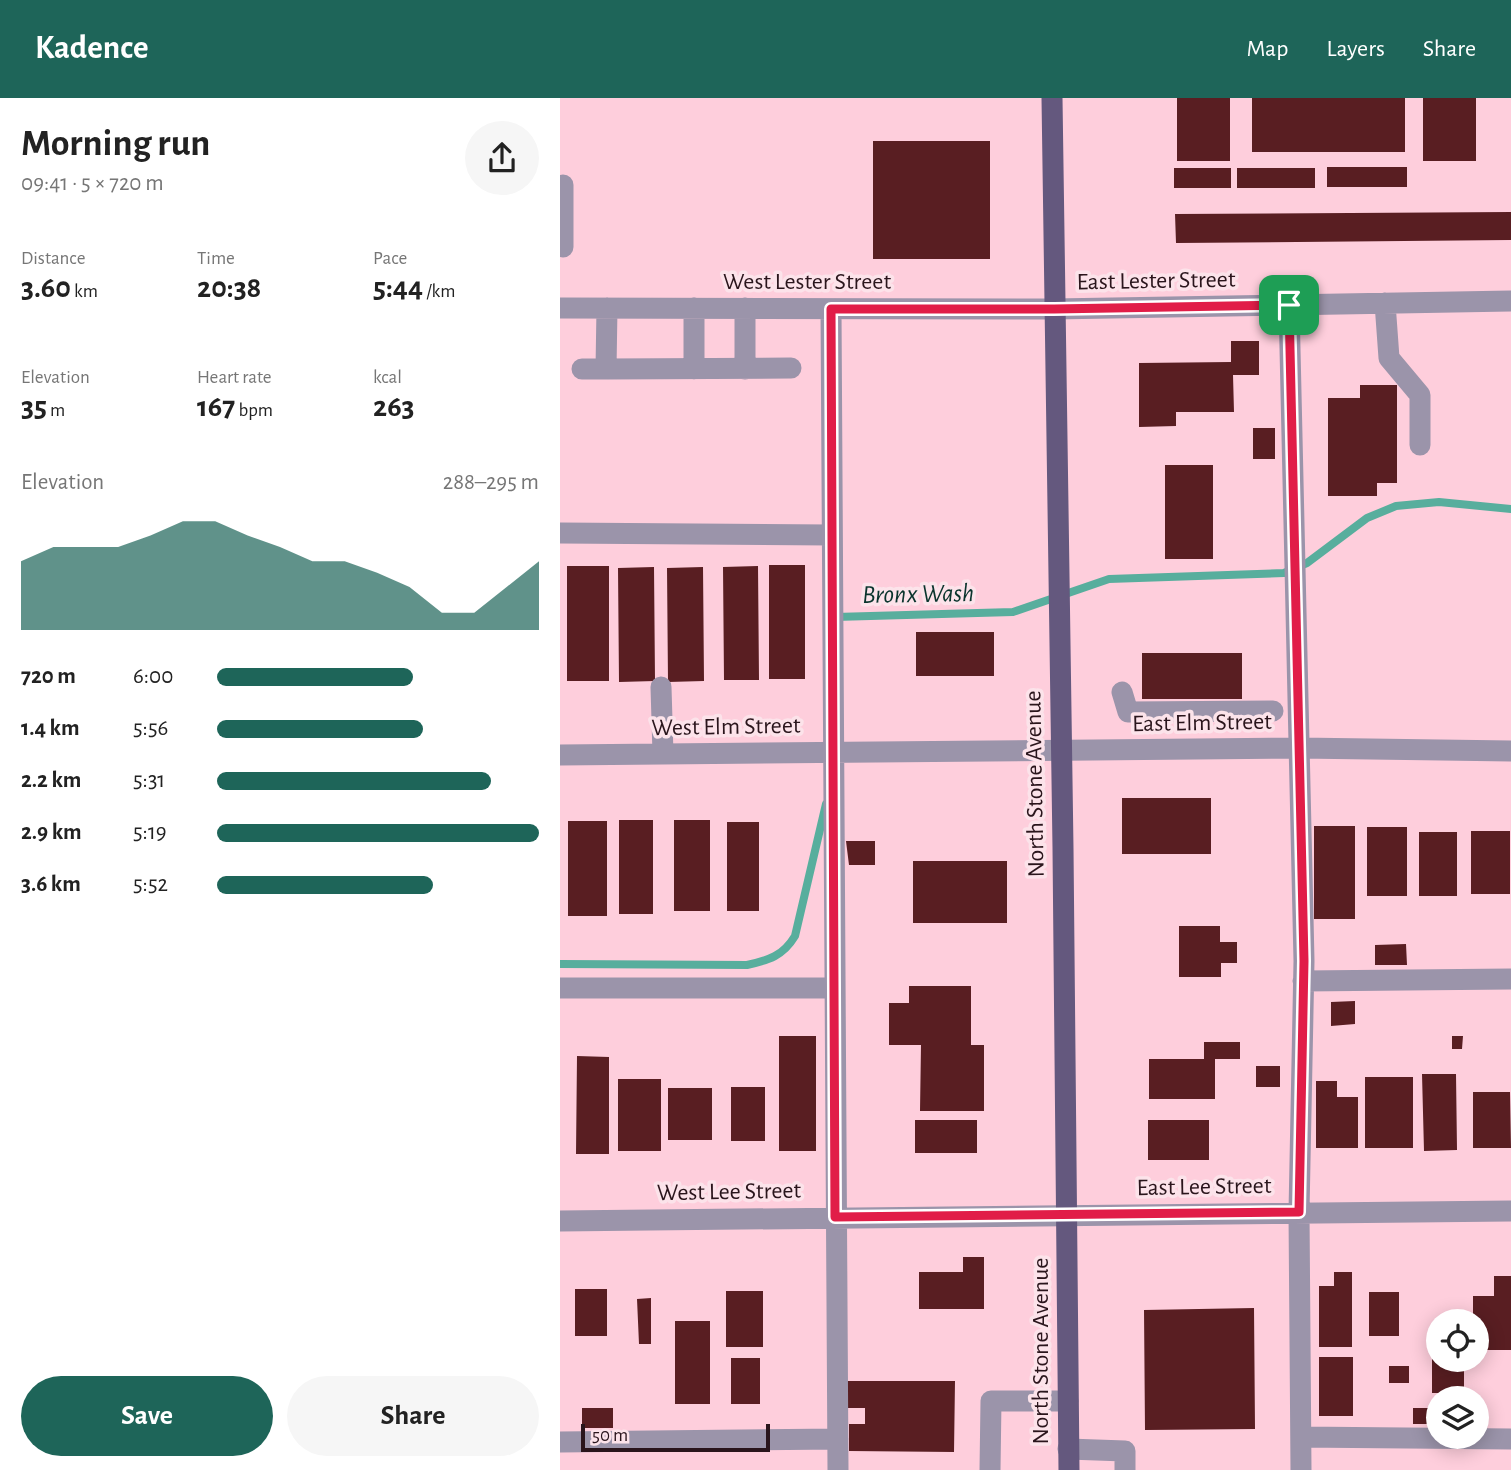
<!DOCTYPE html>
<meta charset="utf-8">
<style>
body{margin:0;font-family:"Alegreya Sans",sans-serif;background:#f6f6f6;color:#222;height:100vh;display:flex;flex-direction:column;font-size:26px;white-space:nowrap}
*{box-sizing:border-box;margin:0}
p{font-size:23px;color:#767676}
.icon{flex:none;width:38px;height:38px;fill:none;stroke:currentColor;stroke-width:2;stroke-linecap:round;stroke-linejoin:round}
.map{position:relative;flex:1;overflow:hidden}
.drawer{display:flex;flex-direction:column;background:#fff;width:560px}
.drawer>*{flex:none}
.tools{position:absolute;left:866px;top:1211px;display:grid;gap:14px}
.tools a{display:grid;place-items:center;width:63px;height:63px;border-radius:50%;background:#fff;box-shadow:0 4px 18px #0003;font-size:35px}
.scale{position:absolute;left:21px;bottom:18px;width:189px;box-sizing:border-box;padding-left:7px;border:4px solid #2a151c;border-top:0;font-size:19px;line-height:24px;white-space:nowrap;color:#2a151c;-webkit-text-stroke:5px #fce3ea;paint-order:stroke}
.pin{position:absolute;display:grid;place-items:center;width:60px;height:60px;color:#fff;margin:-30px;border-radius:14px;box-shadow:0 4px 10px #0006}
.round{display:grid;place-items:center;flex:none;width:74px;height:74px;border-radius:37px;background:#f6f6f6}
.overview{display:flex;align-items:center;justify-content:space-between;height:119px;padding:0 21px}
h1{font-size:38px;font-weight:700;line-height:52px}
.figures{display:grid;grid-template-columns:repeat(3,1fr);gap:10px;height:119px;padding:7px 21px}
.figures div{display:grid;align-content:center}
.figures b{font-size:30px;font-weight:700}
.figures small{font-size:19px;font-weight:400}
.figures p{font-size:19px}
.chart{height:196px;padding:14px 21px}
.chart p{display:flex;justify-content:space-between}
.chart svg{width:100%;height:126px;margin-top:7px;fill:#1e6559;opacity:.7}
.primary-button{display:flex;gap:14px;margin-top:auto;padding:14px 21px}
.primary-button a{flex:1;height:80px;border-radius:42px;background:#1e6559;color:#fff;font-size:28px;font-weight:700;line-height:80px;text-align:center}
.primary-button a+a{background:#f6f6f6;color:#222}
ul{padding:0 21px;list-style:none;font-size:23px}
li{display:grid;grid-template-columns:112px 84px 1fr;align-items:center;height:52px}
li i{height:18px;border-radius:9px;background:#1e6559}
header{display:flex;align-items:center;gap:42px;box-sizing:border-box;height:98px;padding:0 35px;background:#1e6559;color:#fff}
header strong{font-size:33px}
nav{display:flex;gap:38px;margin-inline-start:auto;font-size:24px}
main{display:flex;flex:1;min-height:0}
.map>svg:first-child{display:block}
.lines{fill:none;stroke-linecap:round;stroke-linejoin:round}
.stream{stroke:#58ae9d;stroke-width:8}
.building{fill:#591e22}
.minor{stroke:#9b94aa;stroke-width:21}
.major{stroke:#64587e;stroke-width:21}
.route-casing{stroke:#fff;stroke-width:14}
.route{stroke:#e11d48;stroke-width:9}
.labels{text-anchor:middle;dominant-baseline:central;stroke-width:7;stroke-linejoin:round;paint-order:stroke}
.street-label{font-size:24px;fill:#2a151c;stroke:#fce3ea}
.water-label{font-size:26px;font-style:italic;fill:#0a342d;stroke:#fce3ea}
</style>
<header>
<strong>Kadence</strong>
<nav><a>Map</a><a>Layers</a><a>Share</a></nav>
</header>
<main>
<section class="drawer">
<div class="overview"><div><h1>Morning run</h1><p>09:41 · 5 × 720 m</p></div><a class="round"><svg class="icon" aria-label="share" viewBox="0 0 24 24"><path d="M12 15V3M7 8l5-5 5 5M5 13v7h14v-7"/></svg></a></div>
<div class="figures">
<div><p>Distance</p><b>3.60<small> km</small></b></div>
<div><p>Time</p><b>20:38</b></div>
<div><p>Pace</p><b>5:44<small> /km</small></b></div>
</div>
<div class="figures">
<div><p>Elevation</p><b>35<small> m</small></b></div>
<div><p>Heart rate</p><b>167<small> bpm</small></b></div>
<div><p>kcal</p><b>263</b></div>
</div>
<div class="chart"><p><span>Elevation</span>288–295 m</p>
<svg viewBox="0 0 160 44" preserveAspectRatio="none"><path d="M0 44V20L10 15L20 15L30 15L40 11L50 6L60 6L70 11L80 15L90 20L100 20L110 24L120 29L130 38L140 38L150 29L160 20V44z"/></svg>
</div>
<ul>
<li><b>720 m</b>6:00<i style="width:61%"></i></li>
<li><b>1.4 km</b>5:56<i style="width:64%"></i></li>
<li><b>2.2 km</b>5:31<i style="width:85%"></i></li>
<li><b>2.9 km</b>5:19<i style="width:100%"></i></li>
<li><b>3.6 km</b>5:52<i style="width:67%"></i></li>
</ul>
<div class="primary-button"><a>Save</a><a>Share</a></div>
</section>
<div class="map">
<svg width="951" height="1372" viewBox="0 0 951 1372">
<rect width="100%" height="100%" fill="#fecedc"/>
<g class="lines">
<path class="stream" d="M 275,519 L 453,514 L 549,481 L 724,475 L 747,465 L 807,420 L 836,408 L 879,404 L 951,411
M 0,866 L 187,867 C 209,862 223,858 235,838 L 266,706"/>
</g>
<path class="building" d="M 617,0 L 670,0 L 670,63 L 617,63 Z
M 692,0 L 845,0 L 845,54 L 692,54 Z
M 863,0 L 916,0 L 916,63 L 863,63 Z
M 313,43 L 430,43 L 430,161 L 313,161 Z
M 767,69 L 847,69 L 847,89 L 767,89 Z
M 614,70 L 671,70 L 671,90 L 614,90 Z
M 677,70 L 755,70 L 755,90 L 677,90 Z
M 951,114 L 951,142 L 616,145 L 615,116 Z
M 671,243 L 699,243 L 699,277 L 673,277 L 674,314 L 616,314 L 616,328 L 579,329 L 579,265 L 671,264 Z
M 800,287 L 837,287 L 837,385 L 817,385 L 817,398 L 768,398 L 768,300 L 800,300 Z
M 693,330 L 715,330 L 715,361 L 693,361 Z
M 605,367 L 653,367 L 653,461 L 605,461 Z
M 209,467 L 245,467 L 245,581 L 209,581 Z
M 7,468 L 49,468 L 49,583 L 7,583 Z
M 198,468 L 199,582 L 164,582 L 163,469 Z
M 94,469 L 95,583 L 59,584 L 58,470 Z
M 143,469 L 144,583 L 108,584 L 107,470 Z
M 356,534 L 434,534 L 434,578 L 356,578 Z
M 582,555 L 682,555 L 682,601 L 582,601 Z
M 562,700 L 651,700 L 651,756 L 562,756 Z
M 59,722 L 93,722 L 93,816 L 59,816 Z
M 114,722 L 150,722 L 150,813 L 114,813 Z
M 8,723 L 47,723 L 47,818 L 8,818 Z
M 167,724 L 199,724 L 199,813 L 167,813 Z
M 754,728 L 795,728 L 795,821 L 754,821 Z
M 807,729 L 847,729 L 847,798 L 807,798 Z
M 911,733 L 950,733 L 950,796 L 911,796 Z
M 859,734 L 897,734 L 897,798 L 859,798 Z
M 286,743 L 315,743 L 315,767 L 289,767 Z
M 353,763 L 447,763 L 447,825 L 353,825 Z
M 619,828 L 660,828 L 660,844 L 677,844 L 677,865 L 661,865 L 661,879 L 619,879 Z
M 846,846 L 847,867 L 815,867 L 815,847 Z
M 349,888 L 411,888 L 411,947 L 424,947 L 424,1013 L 360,1013 L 361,947 L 329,947 L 329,905 L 349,905 Z
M 795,903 L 795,926 L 771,928 L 771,904 Z
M 219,938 L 256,938 L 256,1053 L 219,1053 Z
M 892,938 L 903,938 L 902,951 L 892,951 Z
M 644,944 L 680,944 L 680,961 L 655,961 L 655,1001 L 589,1001 L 589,961 L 644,961 Z
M 17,958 L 49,959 L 49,1056 L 16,1056 Z
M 696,968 L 720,968 L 720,989 L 696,989 Z
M 862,976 L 896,976 L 897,1052 L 864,1053 Z
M 805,979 L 853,979 L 853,1050 L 805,1050 Z
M 58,981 L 101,981 L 101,1053 L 58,1053 Z
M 756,983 L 777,983 L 777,999 L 798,999 L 798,1050 L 756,1050 Z
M 171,989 L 205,989 L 205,1043 L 171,1043 Z
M 108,990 L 152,990 L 152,1042 L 108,1042 Z
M 913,994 L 950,994 L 951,1050 L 913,1050 Z
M 355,1022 L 417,1022 L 417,1055 L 355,1055 Z
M 588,1022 L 649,1022 L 649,1062 L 588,1062 Z
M 403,1159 L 424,1159 L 424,1211 L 359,1211 L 359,1174 L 403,1174 Z
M 774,1174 L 792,1174 L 792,1249 L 759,1249 L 759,1188 L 774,1188 Z
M 934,1178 L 951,1178 L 951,1252 L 917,1252 L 917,1223 L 913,1223 L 913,1198 L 934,1198 Z
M 15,1191 L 47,1191 L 47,1238 L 15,1238 Z
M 166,1193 L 203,1193 L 203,1249 L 166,1249 Z
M 809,1194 L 839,1194 L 839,1238 L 809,1238 Z
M 91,1200 L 91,1246 L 79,1246 L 77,1201 Z
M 694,1210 L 695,1331 L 585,1332 L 584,1212 Z
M 115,1223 L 150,1223 L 150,1306 L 115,1306 Z
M 759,1259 L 793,1259 L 793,1318 L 759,1318 Z
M 872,1259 L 878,1259 L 878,1262 L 904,1262 L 904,1295 L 872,1295 Z
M 171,1260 L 200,1260 L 200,1306 L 171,1306 Z
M 829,1268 L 849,1268 L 849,1285 L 829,1285 Z
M 282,1283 L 395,1283 L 394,1354 L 289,1353 L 289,1326 L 305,1326 L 305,1310 L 288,1310 Z
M 22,1310 L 53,1310 L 53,1330 L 22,1330 Z
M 853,1310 L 872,1310 L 871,1326 L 853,1326 Z"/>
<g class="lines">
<path class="minor" d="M 3,149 L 3,87
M 825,205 L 829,260 L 860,297 L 860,347
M 729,207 L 744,863 L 739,1114 L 741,1372
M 0,210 L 494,211 L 951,203
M 47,210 L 46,271 L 231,270
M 271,211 L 278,1372
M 22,271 L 46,271
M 134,271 L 134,210
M 185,271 L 185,210
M 0,435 L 271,437
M 101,589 L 103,656
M 562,594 L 568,614 L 713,613
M 0,657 L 740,650 L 951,653
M 743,883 L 951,881
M 0,890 L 274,890
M 0,1123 L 951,1113
M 741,1339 L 951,1341
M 0,1344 L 278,1341
M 508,1351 L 565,1353 L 565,1372
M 430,1372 L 431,1303 L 508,1303"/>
<path class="major" d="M 492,0 L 503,750 L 509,1372"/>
</g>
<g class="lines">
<g class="route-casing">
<path id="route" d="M 729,207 L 744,863 L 739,1114 L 275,1119 L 271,211 L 494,211 Z"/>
</g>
<use href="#route" class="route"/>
</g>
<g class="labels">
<g class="street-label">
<text transform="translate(596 183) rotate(-1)">East Lester Street</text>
<text x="247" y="184">West Lester Street</text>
<text transform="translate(642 625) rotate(-1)">East Elm Street</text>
<text transform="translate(166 629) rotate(-1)">West Elm Street</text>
<text transform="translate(475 686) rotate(-91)">North Stone Avenue</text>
<text transform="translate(644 1089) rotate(-1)">East Lee Street</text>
<text transform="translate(169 1094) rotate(-1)">West Lee Street</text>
<text transform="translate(481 1253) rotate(-90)">North Stone Avenue</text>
</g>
<g class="water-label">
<text transform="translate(358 496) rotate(-1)">Bronx Wash</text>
</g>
</g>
</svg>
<div class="tools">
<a><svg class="icon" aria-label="locate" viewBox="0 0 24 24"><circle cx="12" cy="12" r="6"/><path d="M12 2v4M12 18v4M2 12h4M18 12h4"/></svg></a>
<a><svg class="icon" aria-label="layers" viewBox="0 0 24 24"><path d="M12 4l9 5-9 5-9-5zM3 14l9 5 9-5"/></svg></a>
</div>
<div class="scale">50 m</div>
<div class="pin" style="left:729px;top:207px;background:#1e9e55"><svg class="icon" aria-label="arrive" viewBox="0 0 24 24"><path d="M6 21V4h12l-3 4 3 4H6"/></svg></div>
</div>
</main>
